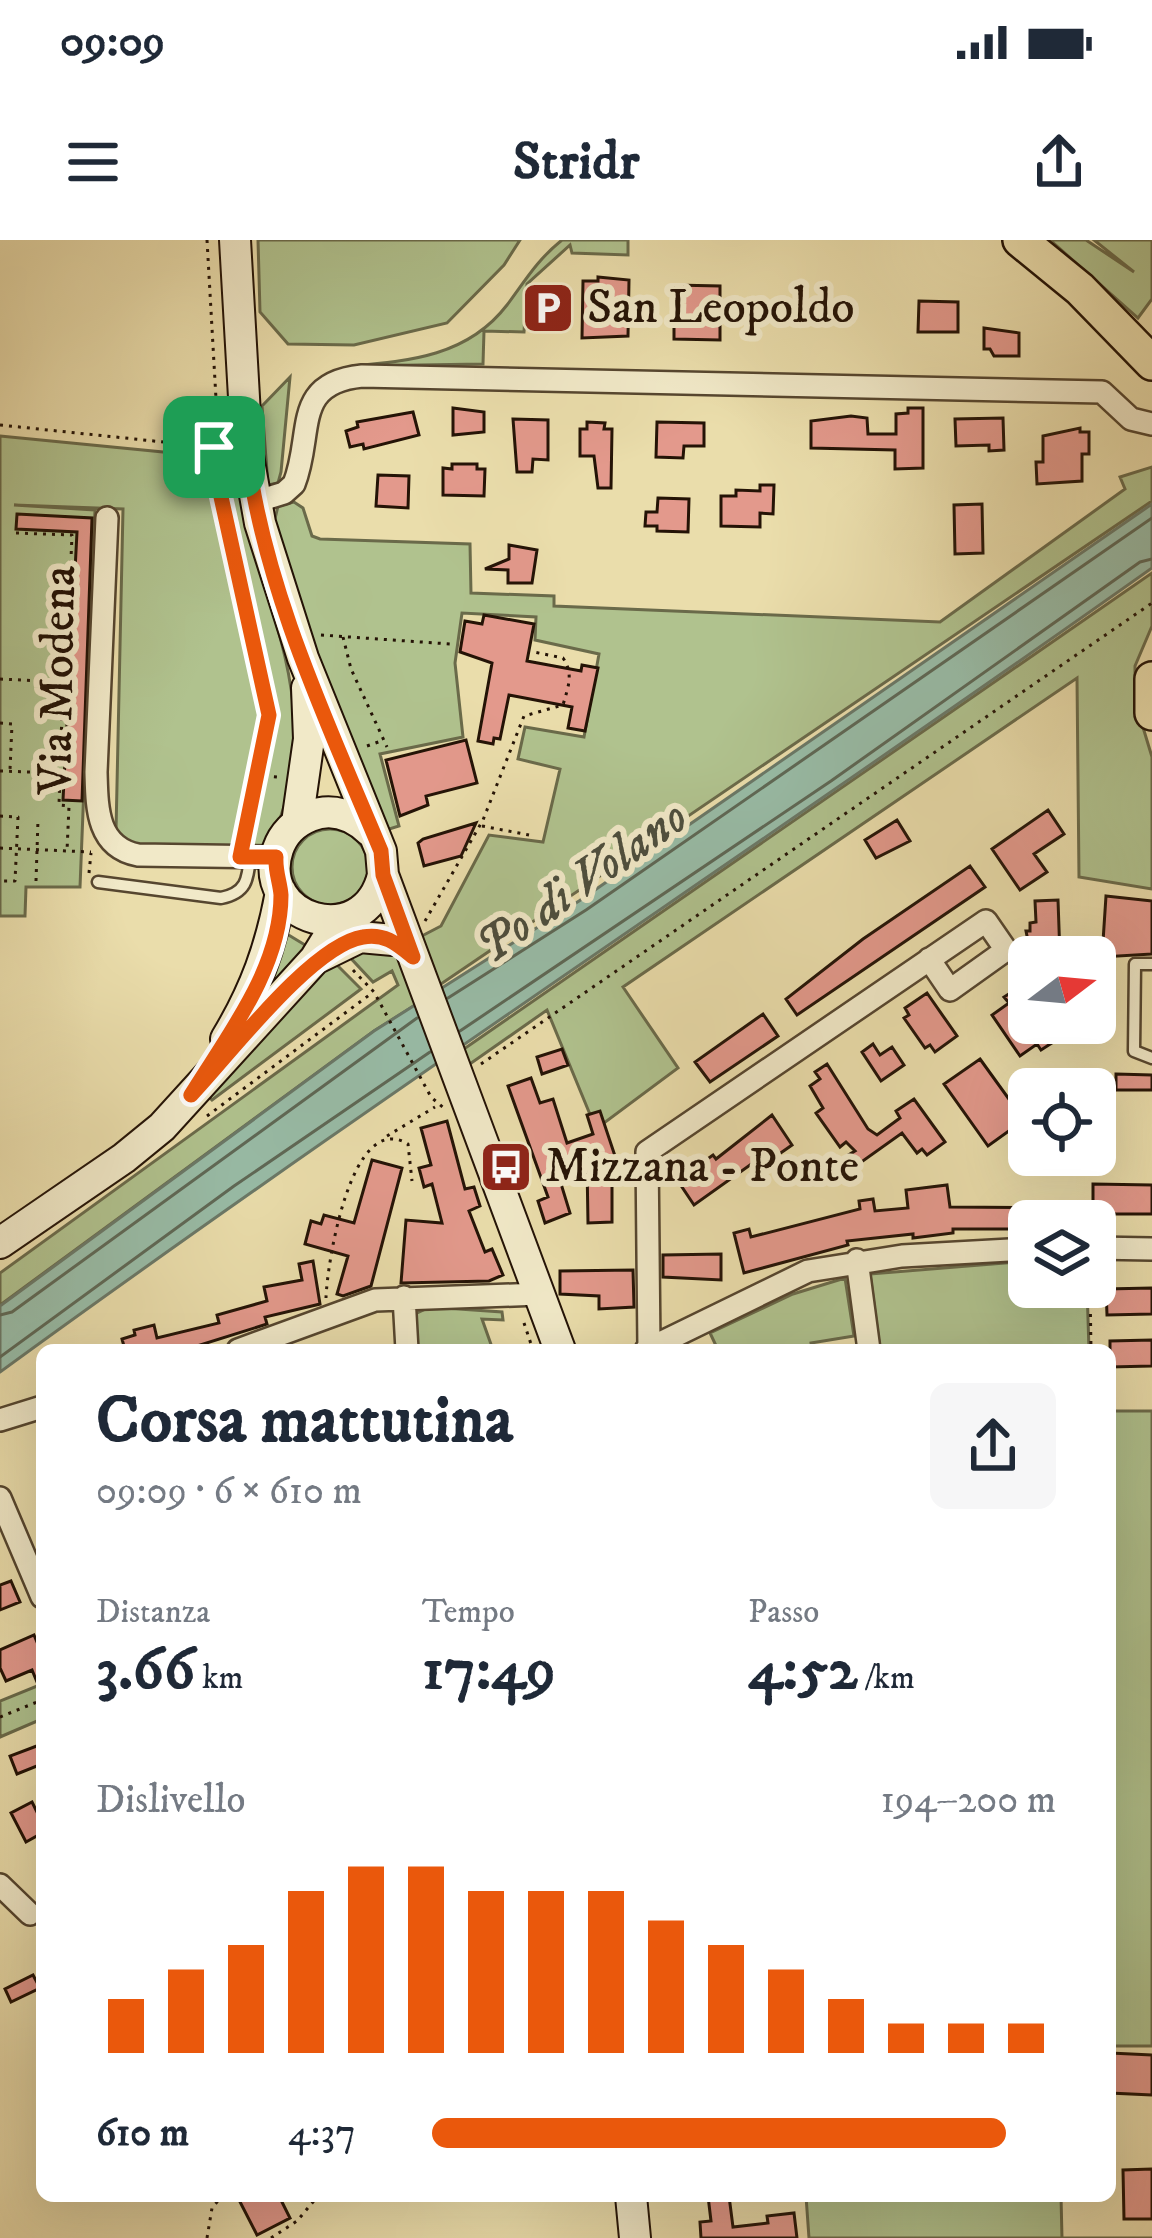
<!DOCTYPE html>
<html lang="it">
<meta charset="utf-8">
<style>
body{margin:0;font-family:"IM FELL DW Pica",serif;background:#f6f6f7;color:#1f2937;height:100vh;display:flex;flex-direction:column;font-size:45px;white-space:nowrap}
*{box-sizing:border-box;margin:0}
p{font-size:39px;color:#747a83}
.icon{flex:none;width:66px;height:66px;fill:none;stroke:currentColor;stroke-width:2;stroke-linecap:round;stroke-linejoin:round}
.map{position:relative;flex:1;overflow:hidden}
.drawer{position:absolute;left:36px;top:1104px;width:1080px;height:858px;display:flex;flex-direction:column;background:#fff;border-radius:18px;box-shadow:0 12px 48px #0002}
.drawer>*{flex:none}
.needle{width:78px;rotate:74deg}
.fabs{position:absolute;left:1008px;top:696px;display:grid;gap:24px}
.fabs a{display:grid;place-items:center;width:108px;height:108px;border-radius:18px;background:#fff;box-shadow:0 12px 48px #0002;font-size:60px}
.pin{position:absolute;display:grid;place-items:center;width:102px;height:102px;color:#fff;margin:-51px;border-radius:24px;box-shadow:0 6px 18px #0006}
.round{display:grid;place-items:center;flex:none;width:126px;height:126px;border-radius:18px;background:#f6f6f7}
.summary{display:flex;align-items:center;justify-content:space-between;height:204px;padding:0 60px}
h1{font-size:66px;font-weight:800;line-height:90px}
.stats{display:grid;grid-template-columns:repeat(3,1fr);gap:18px;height:204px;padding:12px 60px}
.stats div{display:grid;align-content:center}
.stats b{font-size:60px;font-weight:800}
.stats small{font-size:33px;font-weight:400}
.stats p{font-size:33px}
.chart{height:336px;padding:24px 60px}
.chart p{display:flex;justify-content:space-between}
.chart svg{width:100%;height:216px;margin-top:12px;stroke:#ea580c;stroke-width:6}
ul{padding:0 60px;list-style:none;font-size:39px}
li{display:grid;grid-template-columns:192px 144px 1fr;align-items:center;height:90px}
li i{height:30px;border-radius:15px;background:#ea580c}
.status{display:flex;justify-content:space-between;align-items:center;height:84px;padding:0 60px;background:#fff;direction:ltr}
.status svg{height:33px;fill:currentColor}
header{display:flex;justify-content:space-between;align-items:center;height:156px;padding:0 60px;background:#fff;font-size:54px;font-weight:800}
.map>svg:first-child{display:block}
.green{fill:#b0c28e;stroke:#6a6a4a;stroke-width:3}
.water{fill:#98bca7;stroke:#6a7867;stroke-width:3}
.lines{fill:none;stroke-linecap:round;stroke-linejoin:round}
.shore{stroke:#5e6856;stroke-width:3}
.building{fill:#e3998c;stroke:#241306;stroke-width:3}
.lane-casing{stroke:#56462f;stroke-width:15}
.street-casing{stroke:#56462f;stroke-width:26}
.secondary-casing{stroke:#241306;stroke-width:34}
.primary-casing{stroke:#241306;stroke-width:38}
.path{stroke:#241306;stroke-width:3;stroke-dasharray:3 6;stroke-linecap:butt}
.lane{stroke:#f1e9c8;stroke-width:10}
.street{stroke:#f1e9c8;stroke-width:21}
.secondary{stroke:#f1e9c8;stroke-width:30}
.primary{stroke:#eaddab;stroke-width:33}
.route-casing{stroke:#fff;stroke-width:24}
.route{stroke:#ea580c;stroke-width:15}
.labels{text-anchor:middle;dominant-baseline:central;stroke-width:12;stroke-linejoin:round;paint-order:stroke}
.poi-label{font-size:48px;fill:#241306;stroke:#f1e9c8;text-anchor:start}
.street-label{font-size:48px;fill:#241306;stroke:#f1e9c8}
.water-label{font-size:51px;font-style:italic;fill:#4d4e3e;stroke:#f1e9c8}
</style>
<div class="status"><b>09:09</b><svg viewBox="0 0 49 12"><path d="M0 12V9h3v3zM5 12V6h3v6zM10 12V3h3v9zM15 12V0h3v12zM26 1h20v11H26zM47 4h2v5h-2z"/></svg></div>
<header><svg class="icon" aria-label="menu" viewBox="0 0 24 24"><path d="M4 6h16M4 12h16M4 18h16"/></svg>Stridr<svg class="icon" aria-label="share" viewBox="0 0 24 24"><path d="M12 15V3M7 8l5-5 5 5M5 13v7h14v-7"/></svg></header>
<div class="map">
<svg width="1152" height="1998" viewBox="0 0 1152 1998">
<rect width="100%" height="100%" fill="#eaddab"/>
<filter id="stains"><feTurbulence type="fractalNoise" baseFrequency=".00167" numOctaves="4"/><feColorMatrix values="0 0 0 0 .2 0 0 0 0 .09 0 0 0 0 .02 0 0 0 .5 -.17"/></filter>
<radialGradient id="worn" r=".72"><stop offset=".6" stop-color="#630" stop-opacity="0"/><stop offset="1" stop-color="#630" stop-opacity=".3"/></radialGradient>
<path class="green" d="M 258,0 L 520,0 L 504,25 L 447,83 L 354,105 L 288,104 L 260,72 Z
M 562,0 L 628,0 L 628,15 L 572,13 L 570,5 L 527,44 L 524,92 L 484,91 L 483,124 L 352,126 C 410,121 468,116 507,65 C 525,41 537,20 562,0 Z
M 1050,0 L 1086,0 L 1134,32 L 1094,0 L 1152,0 L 1152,59 L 1138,78 Z
M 290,137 L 281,232 L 278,243 L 268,245 L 262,166 Z
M 0,196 L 224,218 C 241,236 241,272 249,296 C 283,406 321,493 269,607 L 154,611 L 123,603 L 116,591 L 123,269 L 14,265 L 95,270 L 80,647 L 26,647 L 25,676 L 0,676 Z
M 1152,227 L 1152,261 L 438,746 L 420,697 L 441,686 L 489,595 L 543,602 L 560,529 L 518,519 L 525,487 L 584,497 L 599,414 L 535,400 L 536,377 L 462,373 L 455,423 L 463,497 L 380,514 L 399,586 L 383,591 L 301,370 L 274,283 L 278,266 L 294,262 L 303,268 L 312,296 L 320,299 L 470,304 L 471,353 L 554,356 L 554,366 L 940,382 L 1125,249 L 1120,237 Z
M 1152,333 L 1152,386 L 1135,426 L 1135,461 L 1152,517 L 1152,649 L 1079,637 L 1077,438 L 623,747 L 678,828 L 596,889 L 547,770 L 467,826 L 461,811 Z
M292 627a38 38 0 1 1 76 0a38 38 0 1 1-76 0Z
M 282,691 L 315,711 L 264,768 Z
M 393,709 L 403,720 L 420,762 L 374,791 L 0,1065 L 0,1033 L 398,745 L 392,731 L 373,742 L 344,711 Z
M 333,721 L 361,749 L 212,860 L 209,857 Z
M 1017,1022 L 1018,1037 L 1029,1037 L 1029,1047 L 1087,1047 L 1089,1110 L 880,1110 L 870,1034 Z
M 845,1038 L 854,1096 L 811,1103 L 812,1110 L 718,1110 L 710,1093 L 793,1054 Z
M 430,1067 L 502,1072 L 503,1080 L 482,1079 L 493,1110 L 416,1110 L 415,1074 Z
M 1110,1171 L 1152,1171 L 1152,1806 L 1110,1806 Z
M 42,1444 L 42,1479 L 0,1497 L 0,1461 Z
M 806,1956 L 1061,1956 L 1062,1998 L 1152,1998 L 809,1998 Z"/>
<path class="water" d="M 1152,264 L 1152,328 C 770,599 379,856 0,1132 L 0,1066 L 374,791 L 579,661 Z"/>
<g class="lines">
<path class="shore" d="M 448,758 L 586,670 L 1152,278
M 460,791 L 831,541 L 1140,322 L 1152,319
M 0,1075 L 12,1072 L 417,778
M 0,1117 L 234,946 L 430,812"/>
</g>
<path class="building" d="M 598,37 L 629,40 L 628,96 L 582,98 L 583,41 L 598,41 Z
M 674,45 L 720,46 L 720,100 L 674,99 Z
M 919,61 L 958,62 L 958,92 L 918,92 Z
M 984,88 L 1019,93 L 1019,116 L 994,116 L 990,109 L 984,109 Z
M 453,168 L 484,172 L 484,192 L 453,195 Z
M 908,168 L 923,168 L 923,228 L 895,229 L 895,210 L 811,208 L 811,181 L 851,176 L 867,178 L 868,194 L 896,194 L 896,174 L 908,173 Z
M 413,172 L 419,195 L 364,209 L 363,204 L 350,207 L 346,191 L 358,187 L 357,182 Z
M 1003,178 L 1004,210 L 989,211 L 989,205 L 956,206 L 955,179 Z
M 513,179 L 548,180 L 548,220 L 533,219 L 532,232 L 517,232 Z
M 587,182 L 605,183 L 604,189 L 612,189 L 611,248 L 598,248 L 594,216 L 580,216 L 580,189 L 587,189 Z
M 657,182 L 704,183 L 704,206 L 684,206 L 683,218 L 656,217 Z
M 1080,188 L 1080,192 L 1089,192 L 1089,214 L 1082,214 L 1082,241 L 1037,244 L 1036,222 L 1043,222 L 1043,196 Z
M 452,224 L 477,224 L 477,229 L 485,229 L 484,256 L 443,255 L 443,228 L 452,229 Z
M 378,235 L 409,236 L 408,268 L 376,266 Z
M 760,245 L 774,245 L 773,274 L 760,273 L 760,287 L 721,286 L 721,256 L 736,256 L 736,250 L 760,251 Z
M 658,258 L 689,259 L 688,292 L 657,291 L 657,286 L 645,286 L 646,272 L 657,272 Z
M 982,264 L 983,313 L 955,314 L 954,265 Z
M 17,274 L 92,278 L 82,561 L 63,560 L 77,292 L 16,289 Z
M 509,305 L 537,310 L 532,343 L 508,343 L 508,330 L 485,329 L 509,319 Z
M 484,375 L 534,384 L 527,421 L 581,431 L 582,425 L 598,428 L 585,491 L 568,488 L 572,467 L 509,455 L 500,499 L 494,498 L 493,504 L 478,501 L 492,423 L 460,412 L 465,381 L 482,384 Z
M 466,500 L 477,543 L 426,556 L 428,565 L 400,576 L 386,520 Z
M 1048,570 L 1064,594 L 1034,614 L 1047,632 L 1020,650 L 992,609 Z
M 897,580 L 910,601 L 876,618 L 865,600 Z
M 476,583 L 461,616 L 424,626 L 418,603 L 423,599 Z
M 970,626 L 985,647 L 797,775 L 786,759 L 863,699 Z
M 1106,656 L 1152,661 L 1152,714 L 1102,717 Z
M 1058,660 L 1060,716 L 1031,716 L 1026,691 L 1030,691 L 1030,683 L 1036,682 L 1035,661 Z
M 1021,746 L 1029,757 L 1029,783 L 1047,783 L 1058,799 L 1041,810 L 1037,804 L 1020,816 L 992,775 L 1009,763 L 1004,757 Z
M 927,753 L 957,796 L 935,812 L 930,805 L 925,808 L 904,778 L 909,775 L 905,768 Z
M 763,774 L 778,796 L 710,842 L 695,822 Z
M 873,804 L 880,815 L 892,807 L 904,825 L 881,841 L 862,812 Z
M 562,809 L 568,825 L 542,834 L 537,817 Z
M 980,819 L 1024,880 L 988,906 L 944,844 Z
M 827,824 L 868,889 L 877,895 L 900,878 L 896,871 L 914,859 L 945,902 L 927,915 L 922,909 L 917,913 L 902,893 L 853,928 L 845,917 L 855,911 L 846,902 L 840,907 L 816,873 L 823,868 L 810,846 L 820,839 L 815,832 Z
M 1116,834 L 1152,835 L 1152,850 L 1116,850 Z
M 531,838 L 540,863 L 553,859 L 567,903 L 593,894 L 587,875 L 600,871 L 619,928 L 612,931 L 612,982 L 588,983 L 587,924 L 558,934 L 570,973 L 545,983 L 538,961 L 548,957 L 508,846 Z
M 772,875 L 792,905 L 762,926 L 757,920 L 694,965 L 680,944 L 685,940 L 682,937 L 713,915 L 716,919 Z
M 447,881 L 465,949 L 474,947 L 480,966 L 469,971 L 485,1012 L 492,1009 L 503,1035 L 489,1041 L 401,1043 L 406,980 L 442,983 L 432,944 L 424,947 L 419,928 L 431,925 L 421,888 Z
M 372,920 L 402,928 L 371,1046 L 343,1056 L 337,1054 L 348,1016 L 305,1004 L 311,981 L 321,984 L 324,975 L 354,983 Z
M 1093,944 L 1152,945 L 1152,974 L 1103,974 L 1103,963 L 1093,963 Z
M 947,945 L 950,967 L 1080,968 L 1080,981 L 1029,981 L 1029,989 L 953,989 L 953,993 L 913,998 L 913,994 L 847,1001 L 848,1005 L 744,1033 L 734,993 L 749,989 L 751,997 L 860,969 L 859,961 L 873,959 L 875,971 L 908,968 L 906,950 Z
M 721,1014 L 721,1040 L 663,1037 L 663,1015 Z
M 313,1021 L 320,1064 L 265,1077 L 267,1084 L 200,1105 L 201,1110 L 125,1110 L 122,1099 L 135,1095 L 134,1090 L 154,1085 L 157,1098 L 219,1083 L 217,1075 L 267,1061 L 264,1047 L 302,1040 L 299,1024 Z
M 633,1030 L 634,1067 L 599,1069 L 599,1056 L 560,1054 L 560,1031 Z
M 1152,1048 L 1152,1074 L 1107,1075 L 1106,1049 Z
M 1152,1100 L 1152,1126 L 1110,1127 L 1110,1101 Z
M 11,1341 L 20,1362 L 0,1370 L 0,1345 Z
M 34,1395 L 42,1414 L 42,1454 L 32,1430 L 6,1441 L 0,1428 L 0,1410 Z
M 42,1504 L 42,1524 L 17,1534 L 10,1516 Z
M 32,1562 L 42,1582 L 42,1593 L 26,1602 L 11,1573 Z
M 33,1735 L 40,1748 L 11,1762 L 5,1749 Z
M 1110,1813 L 1152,1815 L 1152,1855 L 1110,1853 Z
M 1152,1929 L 1152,1979 L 1124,1979 L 1123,1930 Z
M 237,1956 L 279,1956 L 290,1978 L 257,1995 Z
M 708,1956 L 729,1956 L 733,1987 L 768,1983 L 767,1976 L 794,1973 L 797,1998 L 701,1998 L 700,1982 L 711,1981 Z"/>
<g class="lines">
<g class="lane-casing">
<path id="lane" d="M 98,642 L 221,658 C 246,653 248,640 250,617
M 1152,724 L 1135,724 L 1134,811 L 1152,818"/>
</g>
<g class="street-casing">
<path id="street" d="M 255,262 L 284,253 L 294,244 C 314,194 291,143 362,136 L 1102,152 L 1131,179 L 1152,184
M 107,278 L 96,532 C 97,566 96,607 138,615 L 276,617
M 1095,1008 L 1152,1009
M 857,1020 L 869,1110
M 404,1057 L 407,1110
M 649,1109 L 647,912 L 986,681 L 1006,710 L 950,750 L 929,719
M 238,1110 L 375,1060 L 539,1054
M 646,1110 L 808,1031 L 902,1016 L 1029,1009
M 0,1180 L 42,1167
M 0,1258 L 42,1357
M 0,1645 L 30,1674"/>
</g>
<g class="secondary-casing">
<path id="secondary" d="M 235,0 L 247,210 L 260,283 L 303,418 L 381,611 L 383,635 L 560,1110
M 297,583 L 309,499 L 307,448
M 370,591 C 353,575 332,567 310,576 C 295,582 283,594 278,609 C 254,679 364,714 383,635
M 315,719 L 360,697 L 393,700
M 226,799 C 255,751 271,707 281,652
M 0,1003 L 124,918 L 162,887 L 315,719 L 339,680
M 631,1956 L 635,1998"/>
</g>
<g class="primary-casing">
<path id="primary" d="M 1020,0 L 1080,49 L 1152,123
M 1152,439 L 1152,473"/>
</g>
<path class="path" d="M 207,0 L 218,194 L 211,216 L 269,474 L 242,594
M 0,185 L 221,208
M 16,293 L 72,295 L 67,412 L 55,412 L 54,440
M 321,395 L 450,404
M 343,397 L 351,429 L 387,507
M 0,439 L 63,442 L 59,565 L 69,566 L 67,611
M 0,483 L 12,484 L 10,530
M 367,506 L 384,500
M 0,531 L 59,533
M 256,535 L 277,537
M 0,576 L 18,577 L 15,641 L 0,641
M 482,586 L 529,595
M 0,608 L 91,612
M 89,633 L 91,613
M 36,641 L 38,580
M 425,681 L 483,580 L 524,476 L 563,465 C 568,447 574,434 563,418 L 534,412
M 353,730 L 374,752 L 431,857 L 446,870
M 481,824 L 1152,363
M 207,876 L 372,753
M 387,896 L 435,867
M 1090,1047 L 1091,1110
M 326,1058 C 327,1024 351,869 408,904 L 412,941
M 524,1083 L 533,1110
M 0,1477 L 42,1460
M 207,1998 L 212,1968 L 222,1956
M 271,1998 L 297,1981 L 318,1956"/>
<use href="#lane" class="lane"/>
<use href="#street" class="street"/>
<use href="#secondary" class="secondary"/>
<use href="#primary" class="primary"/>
</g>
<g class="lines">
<g class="route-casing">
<path id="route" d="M 214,207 L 247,210 C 263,347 329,486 381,611 L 383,635 L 413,717 C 397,704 385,693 363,697 C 312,705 229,815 191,855 C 228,795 281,728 281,655 C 280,642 275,631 276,617 L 240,617 L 269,475 L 212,216 Z"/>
</g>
<use href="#route" class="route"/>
</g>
<defs>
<g id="parking-square" transform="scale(2.7)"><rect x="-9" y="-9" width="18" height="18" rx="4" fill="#8f2418" stroke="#f1e9c8"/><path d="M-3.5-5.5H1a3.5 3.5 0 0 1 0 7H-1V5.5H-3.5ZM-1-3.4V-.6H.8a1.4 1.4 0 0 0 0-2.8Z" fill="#fff"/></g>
<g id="bus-square" transform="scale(2.7)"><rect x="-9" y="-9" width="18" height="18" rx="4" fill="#8f2418" stroke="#f1e9c8"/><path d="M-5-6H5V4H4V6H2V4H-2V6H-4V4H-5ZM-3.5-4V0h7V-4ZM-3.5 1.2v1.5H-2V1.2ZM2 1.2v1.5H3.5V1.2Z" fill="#fff"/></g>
</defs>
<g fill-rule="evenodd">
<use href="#parking-square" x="548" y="68"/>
<use href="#bus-square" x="506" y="927"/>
</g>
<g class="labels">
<g class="poi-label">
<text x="587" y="68">San Leopoldo</text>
<text x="545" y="927">Mizzana - Ponte</text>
</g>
<g class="street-label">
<text transform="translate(58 440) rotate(-89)">Via Modena</text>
</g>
<g class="water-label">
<text transform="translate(582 642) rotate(-35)">Po di Volano</text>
</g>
</g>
<rect width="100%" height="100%" filter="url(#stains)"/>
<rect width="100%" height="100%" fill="url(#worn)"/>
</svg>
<div class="fabs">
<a><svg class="needle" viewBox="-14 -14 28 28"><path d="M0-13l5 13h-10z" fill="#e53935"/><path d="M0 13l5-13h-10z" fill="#747a83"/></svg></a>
<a><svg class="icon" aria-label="locate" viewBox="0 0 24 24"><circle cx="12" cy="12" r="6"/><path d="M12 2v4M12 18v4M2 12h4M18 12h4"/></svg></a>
<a><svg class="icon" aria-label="layers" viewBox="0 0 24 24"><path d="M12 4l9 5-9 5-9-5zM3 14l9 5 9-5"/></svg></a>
</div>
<div class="pin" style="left:214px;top:207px;background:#1e9e55"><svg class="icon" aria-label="arrive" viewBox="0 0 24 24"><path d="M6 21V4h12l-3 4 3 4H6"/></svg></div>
<section class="drawer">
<div class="summary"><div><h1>Corsa mattutina</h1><p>09:09 · 6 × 610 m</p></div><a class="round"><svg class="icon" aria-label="share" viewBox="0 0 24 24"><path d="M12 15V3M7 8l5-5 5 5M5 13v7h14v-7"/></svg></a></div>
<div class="stats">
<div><p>Distanza</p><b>3.66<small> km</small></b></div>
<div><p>Tempo</p><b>17:49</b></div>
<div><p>Passo</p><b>4:52<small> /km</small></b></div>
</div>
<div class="chart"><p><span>Dislivello</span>194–200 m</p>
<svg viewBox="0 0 160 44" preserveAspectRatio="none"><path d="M5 44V33M15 44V27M25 44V22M35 44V11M45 44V6M55 44V6M65 44V11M75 44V11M85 44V11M95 44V17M105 44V22M115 44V27M125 44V33M135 44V38M145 44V38M155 44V38"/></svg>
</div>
<ul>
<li><b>610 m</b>4:37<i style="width:92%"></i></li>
</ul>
</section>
</div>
